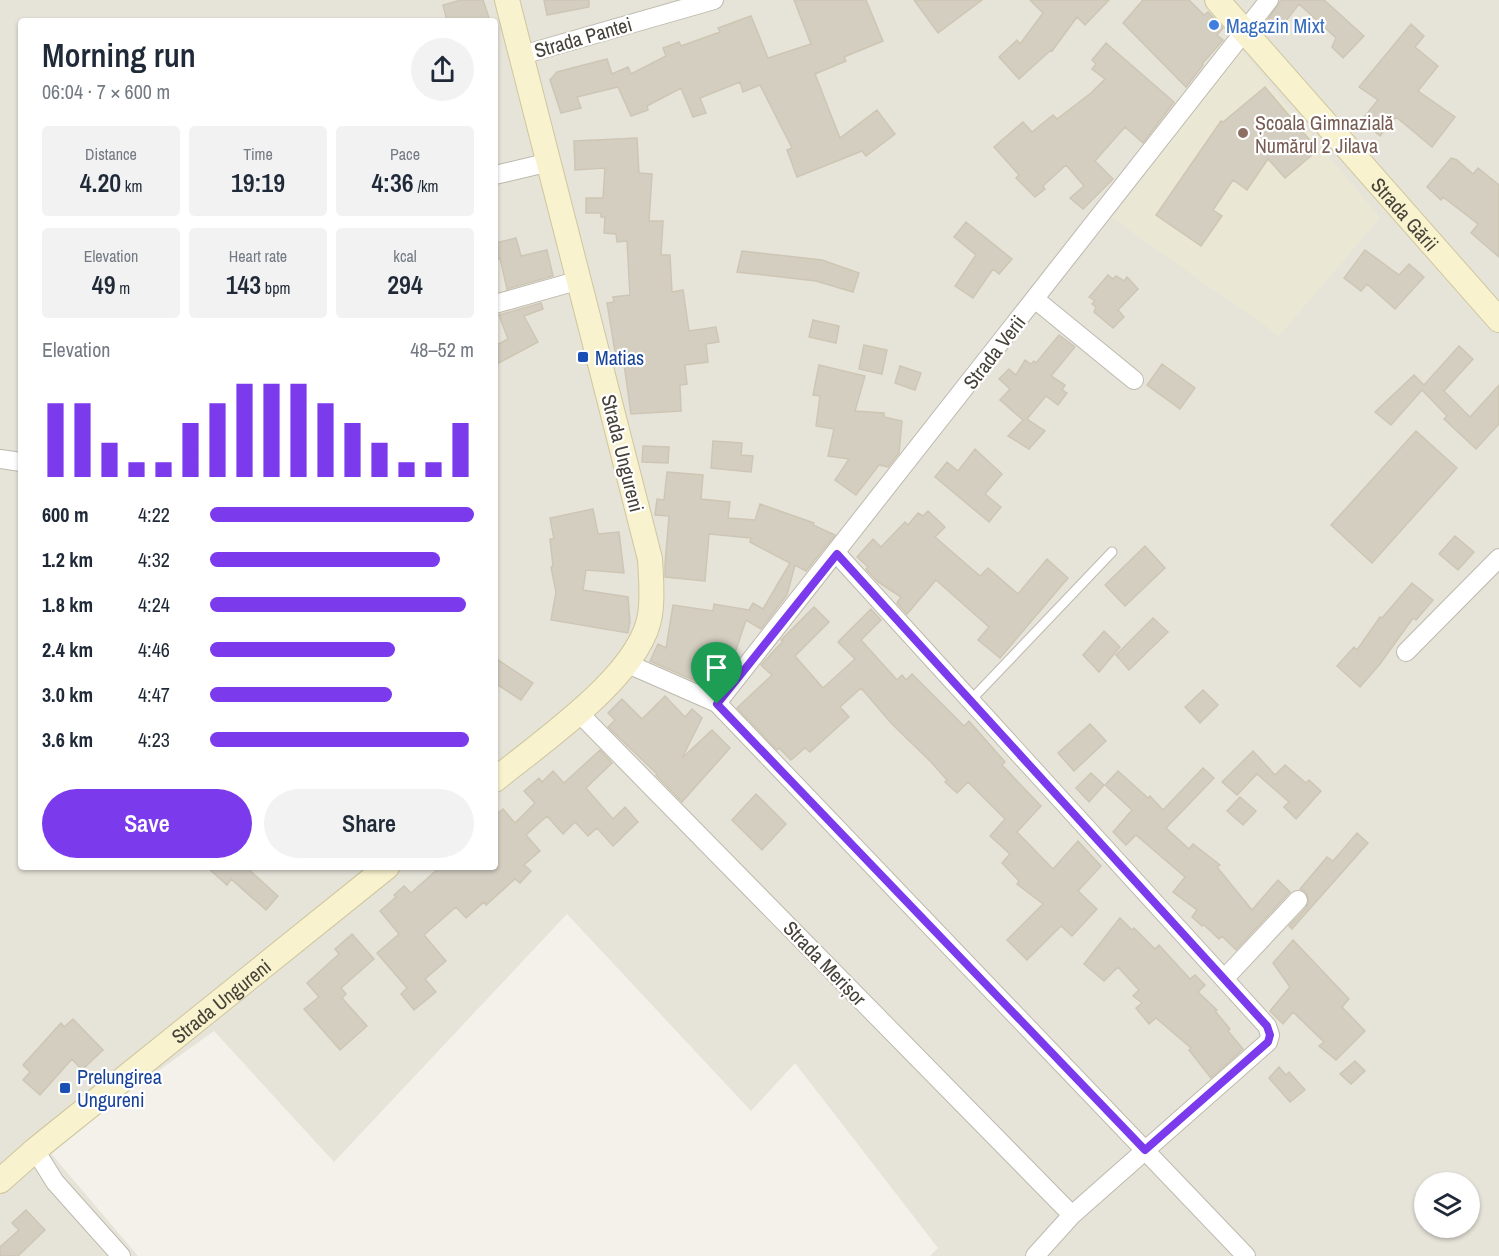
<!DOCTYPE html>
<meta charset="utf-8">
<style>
body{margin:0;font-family:"Archivo Narrow",sans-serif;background:#f2f2f3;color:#1f2937;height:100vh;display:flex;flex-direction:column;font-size:22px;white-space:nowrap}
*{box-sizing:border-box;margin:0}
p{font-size:20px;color:#747a83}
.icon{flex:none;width:33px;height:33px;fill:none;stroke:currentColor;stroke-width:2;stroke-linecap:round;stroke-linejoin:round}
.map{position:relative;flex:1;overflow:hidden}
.panel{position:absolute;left:18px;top:18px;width:480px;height:852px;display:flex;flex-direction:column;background:#fff;border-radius:6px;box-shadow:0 2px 4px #0004}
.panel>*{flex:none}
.controls{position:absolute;left:1414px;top:1172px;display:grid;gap:12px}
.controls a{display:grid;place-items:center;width:66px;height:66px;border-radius:50%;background:#fff;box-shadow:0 2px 4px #0004;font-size:30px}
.pin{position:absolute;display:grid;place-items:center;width:51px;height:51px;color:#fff;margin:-62px -26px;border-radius:50% 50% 50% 0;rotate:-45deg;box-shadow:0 0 6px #0007}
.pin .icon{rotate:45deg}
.round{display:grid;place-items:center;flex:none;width:63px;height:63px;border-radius:32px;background:#f2f2f3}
.headline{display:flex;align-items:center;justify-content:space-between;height:102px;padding:0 24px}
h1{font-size:33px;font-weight:600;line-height:45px}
.figures{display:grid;grid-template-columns:repeat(3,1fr);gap:9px;height:102px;padding:6px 24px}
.figures div{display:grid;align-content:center;border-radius:6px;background:#f2f2f3;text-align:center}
.figures b{font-size:26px;font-weight:600}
.figures small{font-size:16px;font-weight:400}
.figures p{font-size:16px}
.chart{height:168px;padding:12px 24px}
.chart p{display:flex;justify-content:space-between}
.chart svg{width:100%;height:108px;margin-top:6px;stroke:#7c3aed;stroke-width:6}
.button{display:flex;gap:12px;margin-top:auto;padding:12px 24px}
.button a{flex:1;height:69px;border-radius:36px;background:#7c3aed;color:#fff;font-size:24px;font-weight:600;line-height:69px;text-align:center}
.button a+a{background:#f2f2f3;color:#1f2937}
ul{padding:0 24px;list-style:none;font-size:20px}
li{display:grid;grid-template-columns:96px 72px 1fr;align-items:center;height:45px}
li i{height:15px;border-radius:8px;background:#7c3aed}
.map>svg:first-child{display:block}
.residential{fill:#e6e3d9;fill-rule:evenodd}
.education{fill:#ebe7d5}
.building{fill:#d4cec0;stroke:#cec6b4;stroke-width:1.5}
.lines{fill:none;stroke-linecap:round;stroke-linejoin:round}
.service-casing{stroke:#beb9ad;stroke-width:11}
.minor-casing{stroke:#beb9ad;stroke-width:20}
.secondary-casing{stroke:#cec69e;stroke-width:26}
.service{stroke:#fff;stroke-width:9}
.minor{stroke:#fff;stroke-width:18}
.secondary{stroke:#f9f2ce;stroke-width:24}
.route-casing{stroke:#fff;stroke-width:12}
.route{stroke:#7c3aed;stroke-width:8}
.shop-dot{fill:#3f7fe0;stroke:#fff;stroke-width:2}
.education-dot{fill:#8d6e63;stroke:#fff;stroke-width:2}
.transit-dot{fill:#1a4fb4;stroke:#fff;stroke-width:2}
.labels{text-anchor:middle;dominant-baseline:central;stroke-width:4.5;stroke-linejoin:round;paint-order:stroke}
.shop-label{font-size:20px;fill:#366cbe;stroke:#fff;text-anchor:start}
.street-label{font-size:20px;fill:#464239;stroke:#fff}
.education-label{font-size:20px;fill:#785e54;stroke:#fff;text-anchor:start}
.transit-label{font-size:20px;fill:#164399;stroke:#fff;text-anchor:start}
</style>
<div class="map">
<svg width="1499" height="1256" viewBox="0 0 1499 1256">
<rect width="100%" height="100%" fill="#f3f1ea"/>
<path class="residential" d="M 0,0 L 1499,0 L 1499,1256 L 930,1256 L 938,1248 L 795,1063 L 751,1111 L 567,914 L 334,1162 L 214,1031 L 48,1150 L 138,1256 L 0,1256 ZM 21,21 L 495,21 L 495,867 L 21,867 ZM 1425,1182 L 1470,1182 L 1470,1227 L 1425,1227 Z"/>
<path class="education" d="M 1241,49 L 1380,218 L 1279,336 L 1112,218 Z"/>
<path class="building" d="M 461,0 L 483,0 L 490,21 L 447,21 L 443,5 Z
M 544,0 L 589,0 L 589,7 L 547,15 Z
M 794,0 L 866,0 L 883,41 L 844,57 L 846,61 L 815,74 L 840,138 L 877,110 L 895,134 L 866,156 L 862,151 L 797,177 L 787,150 L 792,148 L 760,85 L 743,92 L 740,82 L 700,98 L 706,113 L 693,117 L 681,88 L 647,106 L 648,110 L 631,116 L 618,87 L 577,97 L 581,108 L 561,113 L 550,80 L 557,72 L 607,59 L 612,74 L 628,67 L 631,74 L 666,56 L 663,48 L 679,42 L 681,46 L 720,32 L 718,28 L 751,16 L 768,58 L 811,44 Z
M 914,0 L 982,0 L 938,33 Z
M 1030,0 L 1109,0 L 1085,25 L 1077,17 L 1052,51 L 1051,50 L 1019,79 L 999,57 L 1017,40 L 1020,44 L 1043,13 Z
M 1143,0 L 1189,0 L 1204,15 L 1208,12 L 1223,28 L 1217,35 L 1223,40 L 1202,64 L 1203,65 L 1186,87 L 1123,23 Z
M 1281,0 L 1324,0 L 1364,36 L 1343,58 L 1332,47 L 1336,38 L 1299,4 L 1278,31 L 1266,22 Z
M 1411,24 L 1424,36 L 1415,47 L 1438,66 L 1418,91 L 1455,117 L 1432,147 L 1396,117 L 1380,136 L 1361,121 L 1378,100 L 1359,87 Z
M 1106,43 L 1174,102 L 1143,143 L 1125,127 L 1095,161 L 1113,179 L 1083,209 L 1070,198 L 1084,186 L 1066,165 L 1043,186 L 1045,189 L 1035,197 L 1016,178 L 1019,175 L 994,147 L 1023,122 L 1032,132 L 1053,115 L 1057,119 L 1091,93 L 1105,79 L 1092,69 L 1096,64 L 1092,60 Z
M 1265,87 L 1318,150 L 1285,178 L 1268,159 L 1247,190 L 1233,180 L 1213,210 L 1222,216 L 1201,246 L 1156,215 L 1221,121 L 1223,122 Z
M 637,138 L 639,173 L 652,174 L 649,221 L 663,221 L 661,255 L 670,255 L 672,292 L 683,290 L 689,331 L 716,327 L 719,342 L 706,344 L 708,362 L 685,365 L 687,384 L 680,385 L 681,411 L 631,414 L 623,357 L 616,358 L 607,303 L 614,302 L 613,297 L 630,295 L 627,241 L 617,242 L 616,234 L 604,233 L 605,217 L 601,217 L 601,213 L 586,213 L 586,198 L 603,198 L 605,168 L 575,170 L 574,141 Z
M 1451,158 L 1457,160 L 1473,174 L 1478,168 L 1499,185 L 1499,257 L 1471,233 L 1478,224 L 1443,197 L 1441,200 L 1427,187 Z
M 966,222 L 1012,259 L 999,274 L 993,269 L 973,298 L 955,286 L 976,255 L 954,237 Z
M 516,238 L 521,256 L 547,250 L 553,276 L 507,289 L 500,258 L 495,260 L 495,243 Z
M 1365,250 L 1399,275 L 1409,264 L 1424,277 L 1395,309 L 1367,284 L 1361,291 L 1344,278 Z
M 742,251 L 822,260 L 859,273 L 853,292 L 816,281 L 737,272 Z
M 1108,275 L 1113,279 L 1116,276 L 1124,281 L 1127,277 L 1138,289 L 1118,310 L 1124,317 L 1113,328 L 1094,312 L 1096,307 L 1092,304 L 1095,301 L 1089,297 Z
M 541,303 L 543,309 L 524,316 L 538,342 L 495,365 L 495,346 L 508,339 L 499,315 Z
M 813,320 L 839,326 L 836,343 L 809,337 Z
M 1059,335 L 1075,347 L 1051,376 L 1065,385 L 1062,390 L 1067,393 L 1058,405 L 1046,396 L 1027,419 L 1045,431 L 1029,449 L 1008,436 L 1023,420 L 1000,400 L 1010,389 L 999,379 L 1009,369 L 1016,375 L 1025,360 L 1031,364 L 1034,361 L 1036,363 Z
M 864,345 L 887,350 L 882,374 L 859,369 Z
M 1459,346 L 1473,359 L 1444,391 L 1470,417 L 1499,385 L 1499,424 L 1476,449 L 1444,419 L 1447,416 L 1422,390 L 1391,425 L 1375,412 L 1414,375 L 1424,385 Z
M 1162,364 L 1195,388 L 1180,409 L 1147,385 Z
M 819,365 L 865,376 L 855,411 L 884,413 L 884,417 L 902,421 L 899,453 L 888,467 L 879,465 L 856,495 L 835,480 L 849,459 L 828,456 L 834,429 L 816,426 L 820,396 L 813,395 Z
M 900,366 L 921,373 L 915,390 L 895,383 Z
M 1416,431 L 1457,468 L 1372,563 L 1331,525 Z
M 713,441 L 742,443 L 741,455 L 753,456 L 751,472 L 711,468 Z
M 643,446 L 669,447 L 668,463 L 642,462 Z
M 975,449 L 1002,474 L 985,494 L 1001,507 L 989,522 L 935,477 L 947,462 L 958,471 Z
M 667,472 L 703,475 L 701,499 L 730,502 L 728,518 L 755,520 L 760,504 L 814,523 L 813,525 L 835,535 L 806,571 L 795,565 L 787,595 L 761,629 L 746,620 L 734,656 L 723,677 L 714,689 L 650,661 L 658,644 L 666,648 L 673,605 L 713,611 L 714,604 L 749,610 L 753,603 L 763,609 L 790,563 L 750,542 L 751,538 L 709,534 L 705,581 L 665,577 L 665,564 L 669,516 L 655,515 L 657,499 L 664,500 Z
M 593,509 L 598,534 L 619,532 L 624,573 L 586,570 L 583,590 L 628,597 L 630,622 L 628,633 L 551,620 L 556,592 L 551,567 L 553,566 L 550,539 L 554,539 L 550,518 Z
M 928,511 L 945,527 L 935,537 L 980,576 L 988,568 L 1018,594 L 1047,559 L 1068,578 L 1000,658 L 978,640 L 989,627 L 936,580 L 907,614 L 897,603 L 901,597 L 878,582 L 866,569 L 868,567 L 857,557 L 873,539 L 881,547 L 905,522 L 908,525 L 918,513 L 923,516 Z
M 1455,536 L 1474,552 L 1458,570 L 1439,554 Z
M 1145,546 L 1165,568 L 1125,606 L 1105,585 Z
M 1412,583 L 1433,600 L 1416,620 L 1413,618 L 1380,664 L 1360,687 L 1337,666 L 1354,647 L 1357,650 L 1380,617 L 1382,618 Z
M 814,607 L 829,622 L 795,656 L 823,688 L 855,659 L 838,642 L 871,609 L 881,620 L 861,640 L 897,680 L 902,675 L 906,680 L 912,674 L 964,726 L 969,721 L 1005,762 L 1002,765 L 1041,806 L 1017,832 L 1053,869 L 1078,841 L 1101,866 L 1078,891 L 1097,909 L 1072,936 L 1061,926 L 1027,960 L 1007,940 L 1043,904 L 1017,884 L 1019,881 L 1002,863 L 1010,854 L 990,836 L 1005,819 L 968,782 L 957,793 L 945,782 L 947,780 L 931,762 L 892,724 L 861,688 L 840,707 L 849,717 L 810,752 L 805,748 L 791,760 L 779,748 L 777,750 L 737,708 L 772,675 L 761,665 L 783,641 L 781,640 Z
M 1153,618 L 1168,632 L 1129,670 L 1116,655 Z
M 1104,631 L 1120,647 L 1099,672 L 1083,655 Z
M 495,658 L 533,683 L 521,700 L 495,683 Z
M 1203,690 L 1218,705 L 1200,723 L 1185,707 Z
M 665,696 L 685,717 L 692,709 L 702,718 L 682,758 L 712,730 L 730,748 L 682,802 L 656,775 L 657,774 L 608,727 L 615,720 L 608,713 L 622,699 L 642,719 Z
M 1090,724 L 1106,741 L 1074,771 L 1058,753 Z
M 600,750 L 612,763 L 586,788 L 613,819 L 625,807 L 638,822 L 613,846 L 597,828 L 588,836 L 575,822 L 563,834 L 547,816 L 526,835 L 540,851 L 524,865 L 531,871 L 520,883 L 515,879 L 486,905 L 484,902 L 466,918 L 456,907 L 424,935 L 446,961 L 425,979 L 436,992 L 414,1010 L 401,994 L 407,988 L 377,953 L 399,934 L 380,911 L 396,897 L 394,895 L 404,886 L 411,893 L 440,867 L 495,867 L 495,815 L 503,809 L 515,823 L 535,803 L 524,791 L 539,778 L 542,782 L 553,771 L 564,783 Z
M 1253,751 L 1275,775 L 1285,765 L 1306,783 L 1309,780 L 1321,791 L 1296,819 L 1284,807 L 1289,802 L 1257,774 L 1237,795 L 1222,782 Z
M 1203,768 L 1214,778 L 1166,828 L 1189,849 L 1193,844 L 1220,865 L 1217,867 L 1252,910 L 1278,880 L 1290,892 L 1236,950 L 1222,936 L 1219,939 L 1204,925 L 1202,926 L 1192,917 L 1197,910 L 1173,892 L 1185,877 L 1136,835 L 1126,845 L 1113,832 L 1132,810 L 1105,785 L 1118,771 L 1148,798 L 1150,796 L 1163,810 Z
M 1091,773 L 1104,785 L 1089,802 L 1076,788 Z
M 756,794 L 786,824 L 762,850 L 732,820 Z
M 1240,797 L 1256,811 L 1243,825 L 1227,811 Z
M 1357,833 L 1368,843 L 1292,929 L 1289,926 L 1306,908 L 1309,902 L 1306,892 L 1300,889 L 1327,857 L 1333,861 Z
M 207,867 L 246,867 L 278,896 L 266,910 L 231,879 L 227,885 Z
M 1120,918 L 1132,930 L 1134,928 L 1155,949 L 1159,945 L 1190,979 L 1195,975 L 1205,985 L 1198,992 L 1217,1010 L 1215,1011 L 1230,1029 L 1228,1031 L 1243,1049 L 1211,1078 L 1189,1050 L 1191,1048 L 1156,1018 L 1149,1024 L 1136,1008 L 1142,1003 L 1133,996 L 1139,990 L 1118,967 L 1104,981 L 1084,964 Z
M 352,934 L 374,959 L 341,988 L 346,994 L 342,998 L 367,1026 L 340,1050 L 304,1009 L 319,997 L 307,983 L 339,954 L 335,949 Z
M 1293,940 L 1349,999 L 1342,1007 L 1365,1031 L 1336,1060 L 1319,1046 L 1324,1042 L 1293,1012 L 1283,1024 L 1270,1011 L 1290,987 L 1273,963 Z
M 73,1019 L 103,1050 L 82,1070 L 72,1059 L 40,1095 L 23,1080 L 30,1072 L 23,1065 L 61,1023 L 64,1027 Z
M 1355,1061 L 1365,1071 L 1351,1084 L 1340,1074 Z
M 1279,1067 L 1286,1075 L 1289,1072 L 1305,1090 L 1290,1102 L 1269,1078 Z
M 26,1210 L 45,1230 L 18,1256 L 0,1256 L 0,1247 L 19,1230 L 12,1223 Z"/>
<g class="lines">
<g class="service-casing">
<path id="service" d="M 971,700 L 1112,552"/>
</g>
<g class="minor-casing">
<path id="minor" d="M 522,55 L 714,0
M 495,175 L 550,162
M 1036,300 L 1134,380
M 495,304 L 580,280
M 0,459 L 21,462
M 837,554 L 1267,1026 L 1270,1035 L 1268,1042 L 1072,1215 L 1035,1256
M 1406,652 L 1499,558
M 628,664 L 717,703 L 1246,1256
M 717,703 L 1269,0
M 578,712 L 1072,1215
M 1224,979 L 1298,900
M 35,1150 L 55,1182 L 121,1256"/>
</g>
<g class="secondary-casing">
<g id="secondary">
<path id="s1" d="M 1217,0 L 1499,320"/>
<path d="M 495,780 C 541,742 641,675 650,615 C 653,596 651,578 650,559 L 507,0"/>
<path id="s2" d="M 0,1181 L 35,1150 L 387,867"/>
</g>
</g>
<use href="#service" class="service"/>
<use href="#minor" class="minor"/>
<use href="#secondary" class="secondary"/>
</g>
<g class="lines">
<g class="route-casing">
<path id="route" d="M 837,554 L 1267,1026 L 1270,1035 L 1268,1042 L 1145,1150 L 717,704 Z"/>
</g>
<use href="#route" class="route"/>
</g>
<circle class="shop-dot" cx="1214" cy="25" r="6"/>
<circle class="education-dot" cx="1243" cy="133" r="6"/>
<g class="transit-dot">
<rect x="577" y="351" width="12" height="12" rx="3"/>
<rect x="59" y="1082" width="12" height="12" rx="3"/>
</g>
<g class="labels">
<g class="shop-label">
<text x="1226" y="25">Magazin Mixt</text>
</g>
<g class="street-label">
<text transform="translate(583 37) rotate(-16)">Strada Pantei</text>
<text stroke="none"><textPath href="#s1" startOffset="285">Strada Gării</textPath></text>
<text transform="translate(994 352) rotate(-52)">Strada Verii</text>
<text transform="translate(623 453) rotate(76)">Strada Ungureni</text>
<text transform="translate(825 963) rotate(46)">Strada Merișor</text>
<text stroke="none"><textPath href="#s2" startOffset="285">Strada Ungureni</textPath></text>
</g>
<g class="education-label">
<text x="1255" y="122">Școala Gimnazială<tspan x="1255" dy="23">Numărul 2 Jilava</tspan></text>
</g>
<g class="transit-label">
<text x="595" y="357">Matias</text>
<text x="77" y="1076">Prelungirea<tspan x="77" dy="23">Ungureni</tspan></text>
</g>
</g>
</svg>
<div class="controls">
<a><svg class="icon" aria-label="layers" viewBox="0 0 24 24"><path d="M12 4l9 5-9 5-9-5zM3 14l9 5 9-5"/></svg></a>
</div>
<div class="pin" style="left:717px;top:704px;background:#1e9e55"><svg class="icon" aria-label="arrive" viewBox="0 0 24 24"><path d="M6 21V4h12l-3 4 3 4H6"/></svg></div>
<section class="panel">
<div class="headline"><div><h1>Morning run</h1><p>06:04 · 7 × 600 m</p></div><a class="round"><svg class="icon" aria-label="share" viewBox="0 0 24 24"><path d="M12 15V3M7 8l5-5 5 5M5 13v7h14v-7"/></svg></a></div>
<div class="figures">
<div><p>Distance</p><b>4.20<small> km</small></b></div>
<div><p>Time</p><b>19:19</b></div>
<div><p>Pace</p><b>4:36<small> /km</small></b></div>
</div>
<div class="figures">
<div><p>Elevation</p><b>49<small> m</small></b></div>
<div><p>Heart rate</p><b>143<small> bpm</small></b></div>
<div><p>kcal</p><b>294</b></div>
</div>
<div class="chart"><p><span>Elevation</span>48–52 m</p>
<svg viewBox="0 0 160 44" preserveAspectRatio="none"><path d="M5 44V14M15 44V14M25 44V30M35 44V38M45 44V38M55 44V22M65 44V14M75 44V6M85 44V6M95 44V6M105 44V14M115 44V22M125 44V30M135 44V38M145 44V38M155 44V22"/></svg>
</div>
<ul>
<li><b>600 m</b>4:22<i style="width:100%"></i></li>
<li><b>1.2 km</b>4:32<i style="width:87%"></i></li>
<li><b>1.8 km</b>4:24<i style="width:97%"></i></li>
<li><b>2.4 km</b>4:46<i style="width:70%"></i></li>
<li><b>3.0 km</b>4:47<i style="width:69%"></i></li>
<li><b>3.6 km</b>4:23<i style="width:98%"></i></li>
</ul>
<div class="button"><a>Save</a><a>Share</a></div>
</section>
</div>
